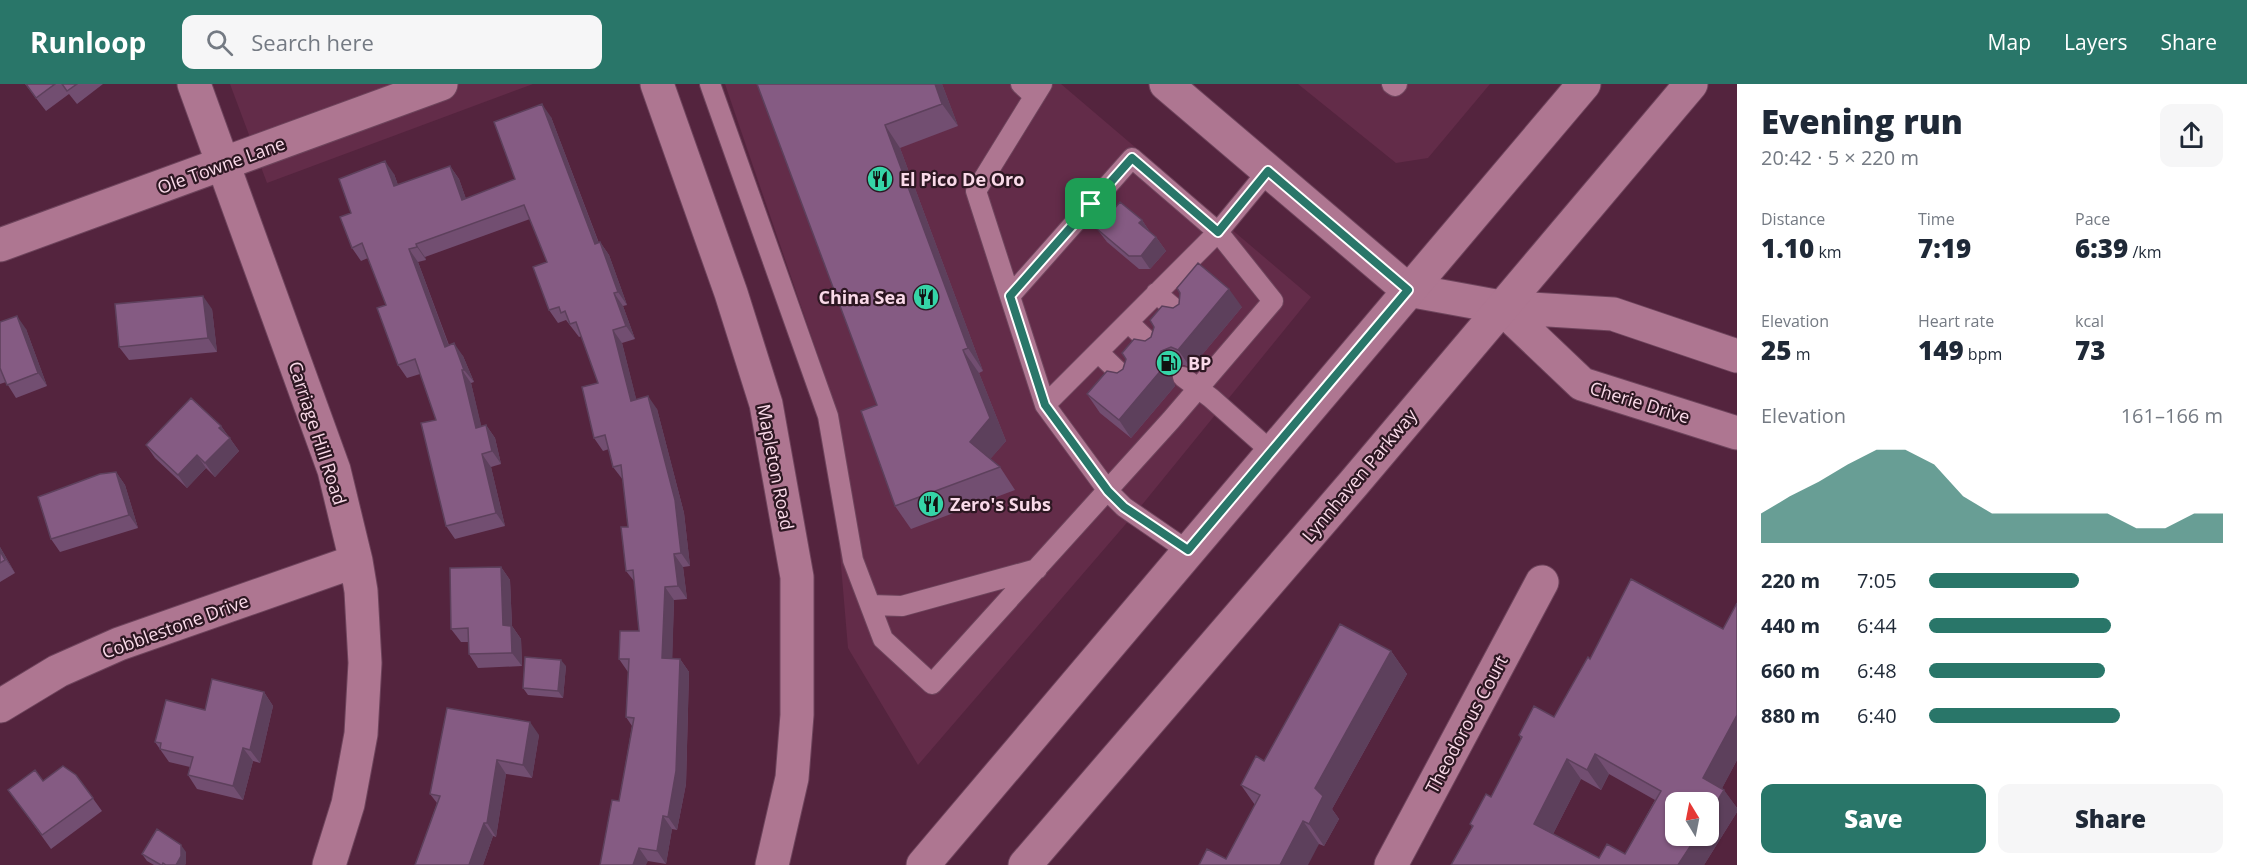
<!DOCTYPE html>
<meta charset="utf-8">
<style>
body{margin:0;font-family:"Open Sans",sans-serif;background:#f6f6f7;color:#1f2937;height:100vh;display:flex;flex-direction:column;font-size:22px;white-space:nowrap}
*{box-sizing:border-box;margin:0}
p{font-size:20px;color:#747a83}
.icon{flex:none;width:33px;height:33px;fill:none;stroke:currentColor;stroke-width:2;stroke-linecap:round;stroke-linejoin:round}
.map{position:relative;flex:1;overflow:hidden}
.sheet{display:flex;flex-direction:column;background:#fff;width:510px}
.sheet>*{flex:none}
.needle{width:39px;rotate:350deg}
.tools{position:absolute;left:1665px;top:708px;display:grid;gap:12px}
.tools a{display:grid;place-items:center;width:54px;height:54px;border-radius:12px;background:#fff;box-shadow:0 2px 4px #0004;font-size:30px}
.pin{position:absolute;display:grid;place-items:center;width:51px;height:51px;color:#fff;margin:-26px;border-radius:12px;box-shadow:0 3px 9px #0006}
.round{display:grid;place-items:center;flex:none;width:63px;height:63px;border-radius:12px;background:#f6f6f7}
.overview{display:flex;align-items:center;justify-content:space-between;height:102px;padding:0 24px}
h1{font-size:33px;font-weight:800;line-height:45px}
.metrics{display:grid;grid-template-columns:repeat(3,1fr);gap:9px;height:102px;padding:6px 24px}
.metrics div{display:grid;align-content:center}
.metrics b{font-size:26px;font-weight:800}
.metrics small{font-size:16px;font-weight:400}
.metrics p{font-size:16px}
.chart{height:168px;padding:12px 24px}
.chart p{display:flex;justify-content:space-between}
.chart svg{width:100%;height:108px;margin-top:6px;fill:#297669;opacity:.7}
.action{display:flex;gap:12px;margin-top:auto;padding:12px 24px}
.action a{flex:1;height:69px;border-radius:12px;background:#297669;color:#fff;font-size:24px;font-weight:800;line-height:69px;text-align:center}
.action a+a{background:#f6f6f7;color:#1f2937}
ul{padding:0 24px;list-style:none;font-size:20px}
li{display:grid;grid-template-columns:96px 72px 1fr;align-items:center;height:45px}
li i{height:15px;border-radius:8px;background:#297669}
header{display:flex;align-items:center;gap:36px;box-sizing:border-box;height:84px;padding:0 30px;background:#297669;color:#fff}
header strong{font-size:28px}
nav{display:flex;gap:33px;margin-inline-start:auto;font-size:21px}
.search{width:420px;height:54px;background:#f6f6f7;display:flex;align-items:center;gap:15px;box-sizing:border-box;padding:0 21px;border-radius:12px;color:#747a83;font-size:22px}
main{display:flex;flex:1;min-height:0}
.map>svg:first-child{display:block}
.built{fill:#632c49}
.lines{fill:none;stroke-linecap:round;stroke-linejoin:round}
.service-casing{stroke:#6e445c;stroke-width:22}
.minor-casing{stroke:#6e445c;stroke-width:35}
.tertiary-casing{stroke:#6e445c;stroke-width:35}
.secondary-casing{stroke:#6e445c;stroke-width:35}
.service{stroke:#ae7691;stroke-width:20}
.minor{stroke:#ae7691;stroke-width:33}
.tertiary{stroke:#ae7691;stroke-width:33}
.secondary{stroke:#ae7691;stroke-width:33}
.wall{fill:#724e71;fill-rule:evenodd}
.shaded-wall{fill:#5d405c}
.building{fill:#855b83;stroke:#5d405c;stroke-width:1.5;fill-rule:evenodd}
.route-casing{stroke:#fff;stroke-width:12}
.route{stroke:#297669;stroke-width:8}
.labels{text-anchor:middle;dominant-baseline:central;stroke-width:4.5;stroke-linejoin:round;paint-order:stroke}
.street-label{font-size:18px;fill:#fadae9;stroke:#2d1722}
.poi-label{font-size:18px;font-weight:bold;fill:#fadae9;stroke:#2d1722;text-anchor:start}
</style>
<header>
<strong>Runloop</strong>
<div class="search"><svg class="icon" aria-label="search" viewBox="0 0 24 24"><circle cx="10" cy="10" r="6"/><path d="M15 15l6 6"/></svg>Search here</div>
<nav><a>Map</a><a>Layers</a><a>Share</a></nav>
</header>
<main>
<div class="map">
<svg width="1737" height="781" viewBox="0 0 1737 781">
<rect width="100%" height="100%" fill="#54243e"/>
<path class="built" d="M 230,0 L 533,0 L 267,99 Z
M 725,0 L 1061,0 L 1311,213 L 1137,427 L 918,681 L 848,564 L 825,292 Z
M 1298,0 L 1490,0 L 1428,74 L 1396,79 Z"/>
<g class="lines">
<g class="service-casing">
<path id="service" d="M 710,0 L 828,332 L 853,476 L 883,555 L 932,600 L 1171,336 L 1273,217 L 1218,148 L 1132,74 L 1010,212
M 1021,0 L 1034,12
M 1042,0 L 976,107 L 1045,321 L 1108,407 L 1124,423 L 1188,467
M 1392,0 L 1395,2 L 1397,0
M 1156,209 L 1182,231
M 1128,238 L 1155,264
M 1098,268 L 1127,296
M 1183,293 L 1211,314 L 1272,368
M 1045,321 L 1218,148 L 1268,87
M 871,521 L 902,522 L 1037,485"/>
</g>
<g class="minor-casing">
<path id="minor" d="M 194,0 L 334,386 L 356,477 L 361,507 L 365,579 L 361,650 L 348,720 L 329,781
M 657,0 L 731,209 L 766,320 L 797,493 L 797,631 L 792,694 L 772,781
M 0,161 L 441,0
M 1408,206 L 1501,223 L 1613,230 L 1737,272
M 1501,223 L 1582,300 L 1737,349
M 0,622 L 58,587 L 119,560 L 356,477
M 1391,781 L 1542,498"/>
</g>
<g class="tertiary-casing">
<path id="tertiary" d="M 1166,0 L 1408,206"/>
</g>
<g class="secondary-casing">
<path id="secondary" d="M 923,781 L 1584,0
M 1025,781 L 1354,399 L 1691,0"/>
</g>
<use href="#service" class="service"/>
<use href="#minor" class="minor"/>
<use href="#tertiary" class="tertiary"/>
<use href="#secondary" class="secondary"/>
</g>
<path class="wall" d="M 25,0 L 103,0 L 77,20 L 69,10 L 46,27 Z
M 757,0 L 942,0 L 958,42 L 900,64 L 983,287 L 979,289 L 1006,357 L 990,375 L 1000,383 L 1015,406 L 911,445 L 895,422 L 877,321 Z
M 551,33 L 599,159 L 600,158 L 609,171 L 627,221 L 623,222 L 635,255 L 622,259 L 636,315 L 657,325 L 684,429 L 690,482 L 683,483 L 687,515 L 674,516 L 672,574 L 680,575 L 689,588 L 686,700 L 677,746 L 672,745 L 666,780 L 648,777 L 600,781 L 619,717 L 632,642 L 626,633 L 628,588 L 619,575 L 639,547 L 634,497 L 626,487 L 628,443 L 623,396 L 613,383 L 609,365 L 603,367 L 594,354 L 598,299 L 582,252 L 579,253 L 566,236 L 558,239 L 549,226 L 547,178 L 530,135 L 425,173 L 426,176 L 418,178 L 449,261 L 463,272 L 474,298 L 471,299 L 481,342 L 486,341 L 495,354 L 501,380 L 491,383 L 505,442 L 455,455 L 446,442 L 436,336 L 420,290 L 407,294 L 398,281 L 386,221 L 368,174 L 361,177 L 352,164 L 351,129 L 394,90 L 398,101 L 450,82 L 459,95 L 466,115 L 515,95 Z
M 1142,136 L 1150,148 L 1156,153 L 1166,167 L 1150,185 L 1139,185 L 1107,158 L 1097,145 Z
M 1242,223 L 1191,284 L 1184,281 L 1174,285 L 1171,292 L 1175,302 L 1131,354 L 1100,329 L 1087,310 L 1123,285 L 1145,257 L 1151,253 L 1154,243 L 1173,224 Z
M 212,225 L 217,268 L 129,276 L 119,263 Z
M 0,238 L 26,245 L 47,302 L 16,314 L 6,298 L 0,300 Z
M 221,342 L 239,367 L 215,393 L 206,384 L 187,404 L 155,374 L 146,361 Z
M 116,388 L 125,401 L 138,444 L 60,468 L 51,455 Z
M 0,463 L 15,489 L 0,498 Z
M 501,483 L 510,496 L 512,542 L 521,555 L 522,582 L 478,584 L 469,570 L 469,558 L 461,558 L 451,545 Z
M 1737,519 L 1737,676 L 1722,704 L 1737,724 L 1737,728 L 1704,781 L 1451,781 L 1472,743 L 1470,740 L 1491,713 L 1521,655 L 1519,651 L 1554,633 L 1590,575 L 1723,545 ZM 1609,690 L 1655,716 L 1625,770 L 1599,774 L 1553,750 L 1581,695 L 1601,706 Z
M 1391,567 L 1407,590 L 1332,725 L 1339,735 L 1324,762 L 1319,760 L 1226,775 L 1255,721 L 1241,701 L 1264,677 Z
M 566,582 L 563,614 L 528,611 L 523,604 Z
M 264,608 L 273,622 L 260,679 L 253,677 L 243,716 L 197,705 L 188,691 L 190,683 L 169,678 L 155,658 L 205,626 Z
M 539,651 L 532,694 L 506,690 L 496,753 L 493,752 L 483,781 L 415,781 L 437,719 L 430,710 Z
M 76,691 L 102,727 L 51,765 L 18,719 L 43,697 Z
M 186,768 L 186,779 L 185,781 L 154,781 L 147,777 L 142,770 Z"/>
<path class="shaded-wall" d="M 935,0 L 942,0 L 958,42 L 942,20 Z
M 542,20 L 551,33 L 604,173 L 595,160 Z
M 885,41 L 900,64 L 983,287 L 968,264 Z
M 385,77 L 394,90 L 403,115 L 394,102 Z
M 450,82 L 459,95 L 471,129 L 462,116 Z
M 1142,136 L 1151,150 L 1139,139 Z
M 1156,153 L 1166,167 L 1150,185 L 1141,172 Z
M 600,158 L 609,171 L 627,221 L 618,208 Z
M 416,160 L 425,173 L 426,176 L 417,163 Z
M 409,165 L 418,178 L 454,276 L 445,263 Z
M 1229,205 L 1242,223 L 1191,284 L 1178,266 Z
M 614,209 L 623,222 L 635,255 L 626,242 Z
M 203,212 L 212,225 L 217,268 L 208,254 Z
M 17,232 L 26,245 L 47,302 L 38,289 Z
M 613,246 L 622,259 L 640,330 L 631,317 Z
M 454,259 L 463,272 L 474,298 L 464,286 Z
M 963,266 L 979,289 L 1006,357 L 986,380 L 970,358 Z
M 1161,267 L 1174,285 L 1171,292 L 1175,302 L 1131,354 L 1119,336 L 1158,274 Z
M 462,286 L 471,299 L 485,357 L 476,344 Z
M 648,312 L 657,325 L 684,429 L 690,482 L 681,469 Z
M 486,341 L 495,354 L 501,380 L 492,367 Z
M 221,342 L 239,367 L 215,393 L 205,379 L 219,344 Z
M 482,370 L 491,383 L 505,442 L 496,429 Z
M 197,371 L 206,384 L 187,404 L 178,391 Z
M 116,388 L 125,401 L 138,444 L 129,431 Z
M 0,463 L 15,489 L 0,467 Z
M 674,470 L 683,483 L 687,515 L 678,502 Z
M 501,483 L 510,496 L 512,542 L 521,555 L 522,582 L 512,569 L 503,541 Z
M 665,503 L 674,516 L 672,587 L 662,574 Z
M 1391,567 L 1407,590 L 1332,725 L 1339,735 L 1324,762 L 1309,740 L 1315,704 Z
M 680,575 L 689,588 L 686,700 L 677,746 L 668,733 Z
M 561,576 L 566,582 L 563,614 L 558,607 Z
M 264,608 L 273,622 L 260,679 L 250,666 Z
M 1737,631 L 1737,676 L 1717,714 L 1703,694 Z
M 530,638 L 539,651 L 532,694 L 523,681 Z
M 243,664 L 253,677 L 243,716 L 233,702 Z
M 1595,670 L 1609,690 L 1601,706 L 1587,686 Z
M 1567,675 L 1581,695 L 1548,760 L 1534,740 Z
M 497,676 L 506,690 L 496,753 L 487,739 Z
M 1724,706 L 1737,724 L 1737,728 L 1704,781 L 1678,781 L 1697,752 L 1708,752 L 1708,732 Z
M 663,732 L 672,745 L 666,780 L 657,767 Z
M 1303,737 L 1319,760 L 1308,781 L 1280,781 Z
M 484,739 L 493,752 L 483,781 L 469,781 Z
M 181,761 L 186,768 L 186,779 L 185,781 L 176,781 Z
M 639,764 L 648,777 L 646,781 L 633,781 Z"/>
<path class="building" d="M 26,0 L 55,0 L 36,14 Z
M 62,0 L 77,0 L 67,7 Z
M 757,0 L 935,0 L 942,20 L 885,41 L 968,264 L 963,266 L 990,334 L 970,358 L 1000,383 L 895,422 L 861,327 L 877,321 Z
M 542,20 L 595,160 L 600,158 L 618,208 L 614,209 L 626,242 L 613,246 L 631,317 L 648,312 L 675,416 L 681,469 L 674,470 L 678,502 L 665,503 L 662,574 L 680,575 L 676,687 L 668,733 L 663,732 L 657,767 L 639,764 L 633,781 L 600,781 L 612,716 L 619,717 L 634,634 L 626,633 L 629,575 L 619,575 L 620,547 L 639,547 L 633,486 L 626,487 L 621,443 L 628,443 L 621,381 L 613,383 L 605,351 L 594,354 L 582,303 L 598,299 L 576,238 L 570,240 L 565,227 L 561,229 L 559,223 L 549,226 L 533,183 L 547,178 L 524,121 L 416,160 L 417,163 L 409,165 L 445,263 L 454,259 L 464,286 L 462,286 L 476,344 L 486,341 L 492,367 L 482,370 L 496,429 L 446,442 L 421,339 L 436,336 L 415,275 L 398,281 L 377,224 L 386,221 L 362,159 L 352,164 L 340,133 L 351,129 L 339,95 L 385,77 L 394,102 L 450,82 L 462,116 L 515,95 L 494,38 Z
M 1120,118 L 1142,136 L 1139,139 L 1156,153 L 1141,172 L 1129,172 L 1097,145 Z
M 1198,179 L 1229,205 L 1178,266 L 1171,263 L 1161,267 L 1158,274 L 1163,284 L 1119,336 L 1087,310 L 1107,287 L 1117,289 L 1123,285 L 1126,275 L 1122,269 L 1134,255 L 1145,257 L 1151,253 L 1154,243 L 1150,236 L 1162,222 L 1173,224 L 1179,220 L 1180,209 L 1177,204 Z
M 203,212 L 208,254 L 119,263 L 115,220 Z
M 17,232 L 38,289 L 7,301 L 0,284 L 0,238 Z
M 191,314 L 221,342 L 219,344 L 230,354 L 205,379 L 197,371 L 178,391 L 146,361 Z
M 116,388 L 129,431 L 51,455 L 38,413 L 100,390 Z
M 0,467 L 5,476 L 0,479 Z
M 501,483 L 503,541 L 511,542 L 512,569 L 469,570 L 468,544 L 451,545 L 450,484 Z
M 1631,495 L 1723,545 L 1737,519 L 1737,631 L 1703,694 L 1724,706 L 1708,732 L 1708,718 L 1676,718 L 1676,752 L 1697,752 L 1678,781 L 1451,781 L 1473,742 L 1470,740 L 1486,710 L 1491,713 L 1522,653 L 1519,651 L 1534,622 L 1554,633 L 1588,573 L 1590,575 ZM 1595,670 L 1661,707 L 1625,770 L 1607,760 L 1599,774 L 1534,740 L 1567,675 L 1587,686 Z
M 1340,540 L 1391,567 L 1315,704 L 1323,712 L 1309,740 L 1303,737 L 1280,781 L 1199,781 L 1207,765 L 1226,775 L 1260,711 L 1241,701 L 1256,672 L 1264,677 Z
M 525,573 L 561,576 L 558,607 L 523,604 Z
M 212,595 L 264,608 L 250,666 L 243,664 L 233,702 L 188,691 L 193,673 L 160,665 L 161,659 L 155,658 L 166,616 L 205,626 Z
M 447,624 L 530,638 L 523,681 L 497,676 L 487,739 L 484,739 L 469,781 L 415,781 L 440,712 L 430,710 Z
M 63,682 L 76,691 L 93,714 L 42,751 L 8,706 L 35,686 L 43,697 Z
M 157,745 L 181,761 L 181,772 L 176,781 L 166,781 L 163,779 L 162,781 L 161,781 L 142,770 Z"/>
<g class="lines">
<g class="route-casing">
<path id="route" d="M 1132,74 L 1218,148 L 1268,87 L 1408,206 L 1188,466 L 1124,423 L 1108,407 L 1045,321 L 1010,212 Z"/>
</g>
<use href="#route" class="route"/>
</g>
<defs>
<g id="restaurant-disc" transform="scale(1.35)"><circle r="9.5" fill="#35d4a7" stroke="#2d1722"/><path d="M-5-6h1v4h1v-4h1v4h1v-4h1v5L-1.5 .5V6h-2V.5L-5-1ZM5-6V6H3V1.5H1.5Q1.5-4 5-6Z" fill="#111"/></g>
<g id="fuel-disc" transform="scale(1.35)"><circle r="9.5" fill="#35d4a7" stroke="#2d1722"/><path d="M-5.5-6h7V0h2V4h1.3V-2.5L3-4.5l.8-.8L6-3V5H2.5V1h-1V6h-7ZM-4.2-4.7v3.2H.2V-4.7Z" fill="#111"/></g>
</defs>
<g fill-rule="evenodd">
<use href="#restaurant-disc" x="880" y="95"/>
<use href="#restaurant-disc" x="926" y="213"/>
<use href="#fuel-disc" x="1169" y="279"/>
<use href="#restaurant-disc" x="931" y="420"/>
</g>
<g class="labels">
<g class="street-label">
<text transform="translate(221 81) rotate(-20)">Ole Towne Lane</text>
<text transform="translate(1640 318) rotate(17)">Cherie Drive</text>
<text transform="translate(318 349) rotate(72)">Carriage Hill Road</text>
<text transform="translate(776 383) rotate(79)">Mapleton Road</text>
<text transform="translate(1359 391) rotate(-50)">Lynnhaven Parkway</text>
<text transform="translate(175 542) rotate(-20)">Cobblestone Drive</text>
<text transform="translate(1466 640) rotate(-62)">Theodorous Court</text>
</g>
<g class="poi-label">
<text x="900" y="95">El Pico De Oro</text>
<text x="906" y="213" text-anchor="end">China Sea</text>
<text x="1188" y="279">BP</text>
<text x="950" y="420">Zero's Subs</text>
</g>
</g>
</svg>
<div class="tools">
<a><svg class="needle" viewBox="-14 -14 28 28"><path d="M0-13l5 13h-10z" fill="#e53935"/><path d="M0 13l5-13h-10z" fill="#747a83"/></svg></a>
</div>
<div class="pin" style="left:1091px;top:120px;background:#1e9e55"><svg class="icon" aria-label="arrive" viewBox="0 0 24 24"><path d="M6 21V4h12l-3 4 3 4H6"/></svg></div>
</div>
<section class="sheet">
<div class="overview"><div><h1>Evening run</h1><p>20:42 · 5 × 220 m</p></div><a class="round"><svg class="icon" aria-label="share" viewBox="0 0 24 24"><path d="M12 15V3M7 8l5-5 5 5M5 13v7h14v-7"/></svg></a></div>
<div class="metrics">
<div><p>Distance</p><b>1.10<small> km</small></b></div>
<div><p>Time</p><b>7:19</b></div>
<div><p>Pace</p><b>6:39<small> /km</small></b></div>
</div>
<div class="metrics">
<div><p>Elevation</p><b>25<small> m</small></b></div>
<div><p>Heart rate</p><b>149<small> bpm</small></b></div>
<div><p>kcal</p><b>73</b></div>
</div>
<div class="chart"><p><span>Elevation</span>161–166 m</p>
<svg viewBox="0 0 160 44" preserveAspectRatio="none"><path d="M0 44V32L10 25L20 19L30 12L40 6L50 6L60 12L70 25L80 32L90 32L100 32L110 32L120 32L130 38L140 38L150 32L160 32V44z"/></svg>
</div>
<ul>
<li><b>220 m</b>7:05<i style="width:51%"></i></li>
<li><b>440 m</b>6:44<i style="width:62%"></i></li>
<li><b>660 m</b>6:48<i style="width:60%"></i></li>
<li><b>880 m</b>6:40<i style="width:65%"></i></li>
</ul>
<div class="action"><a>Save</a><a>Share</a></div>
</section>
</main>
